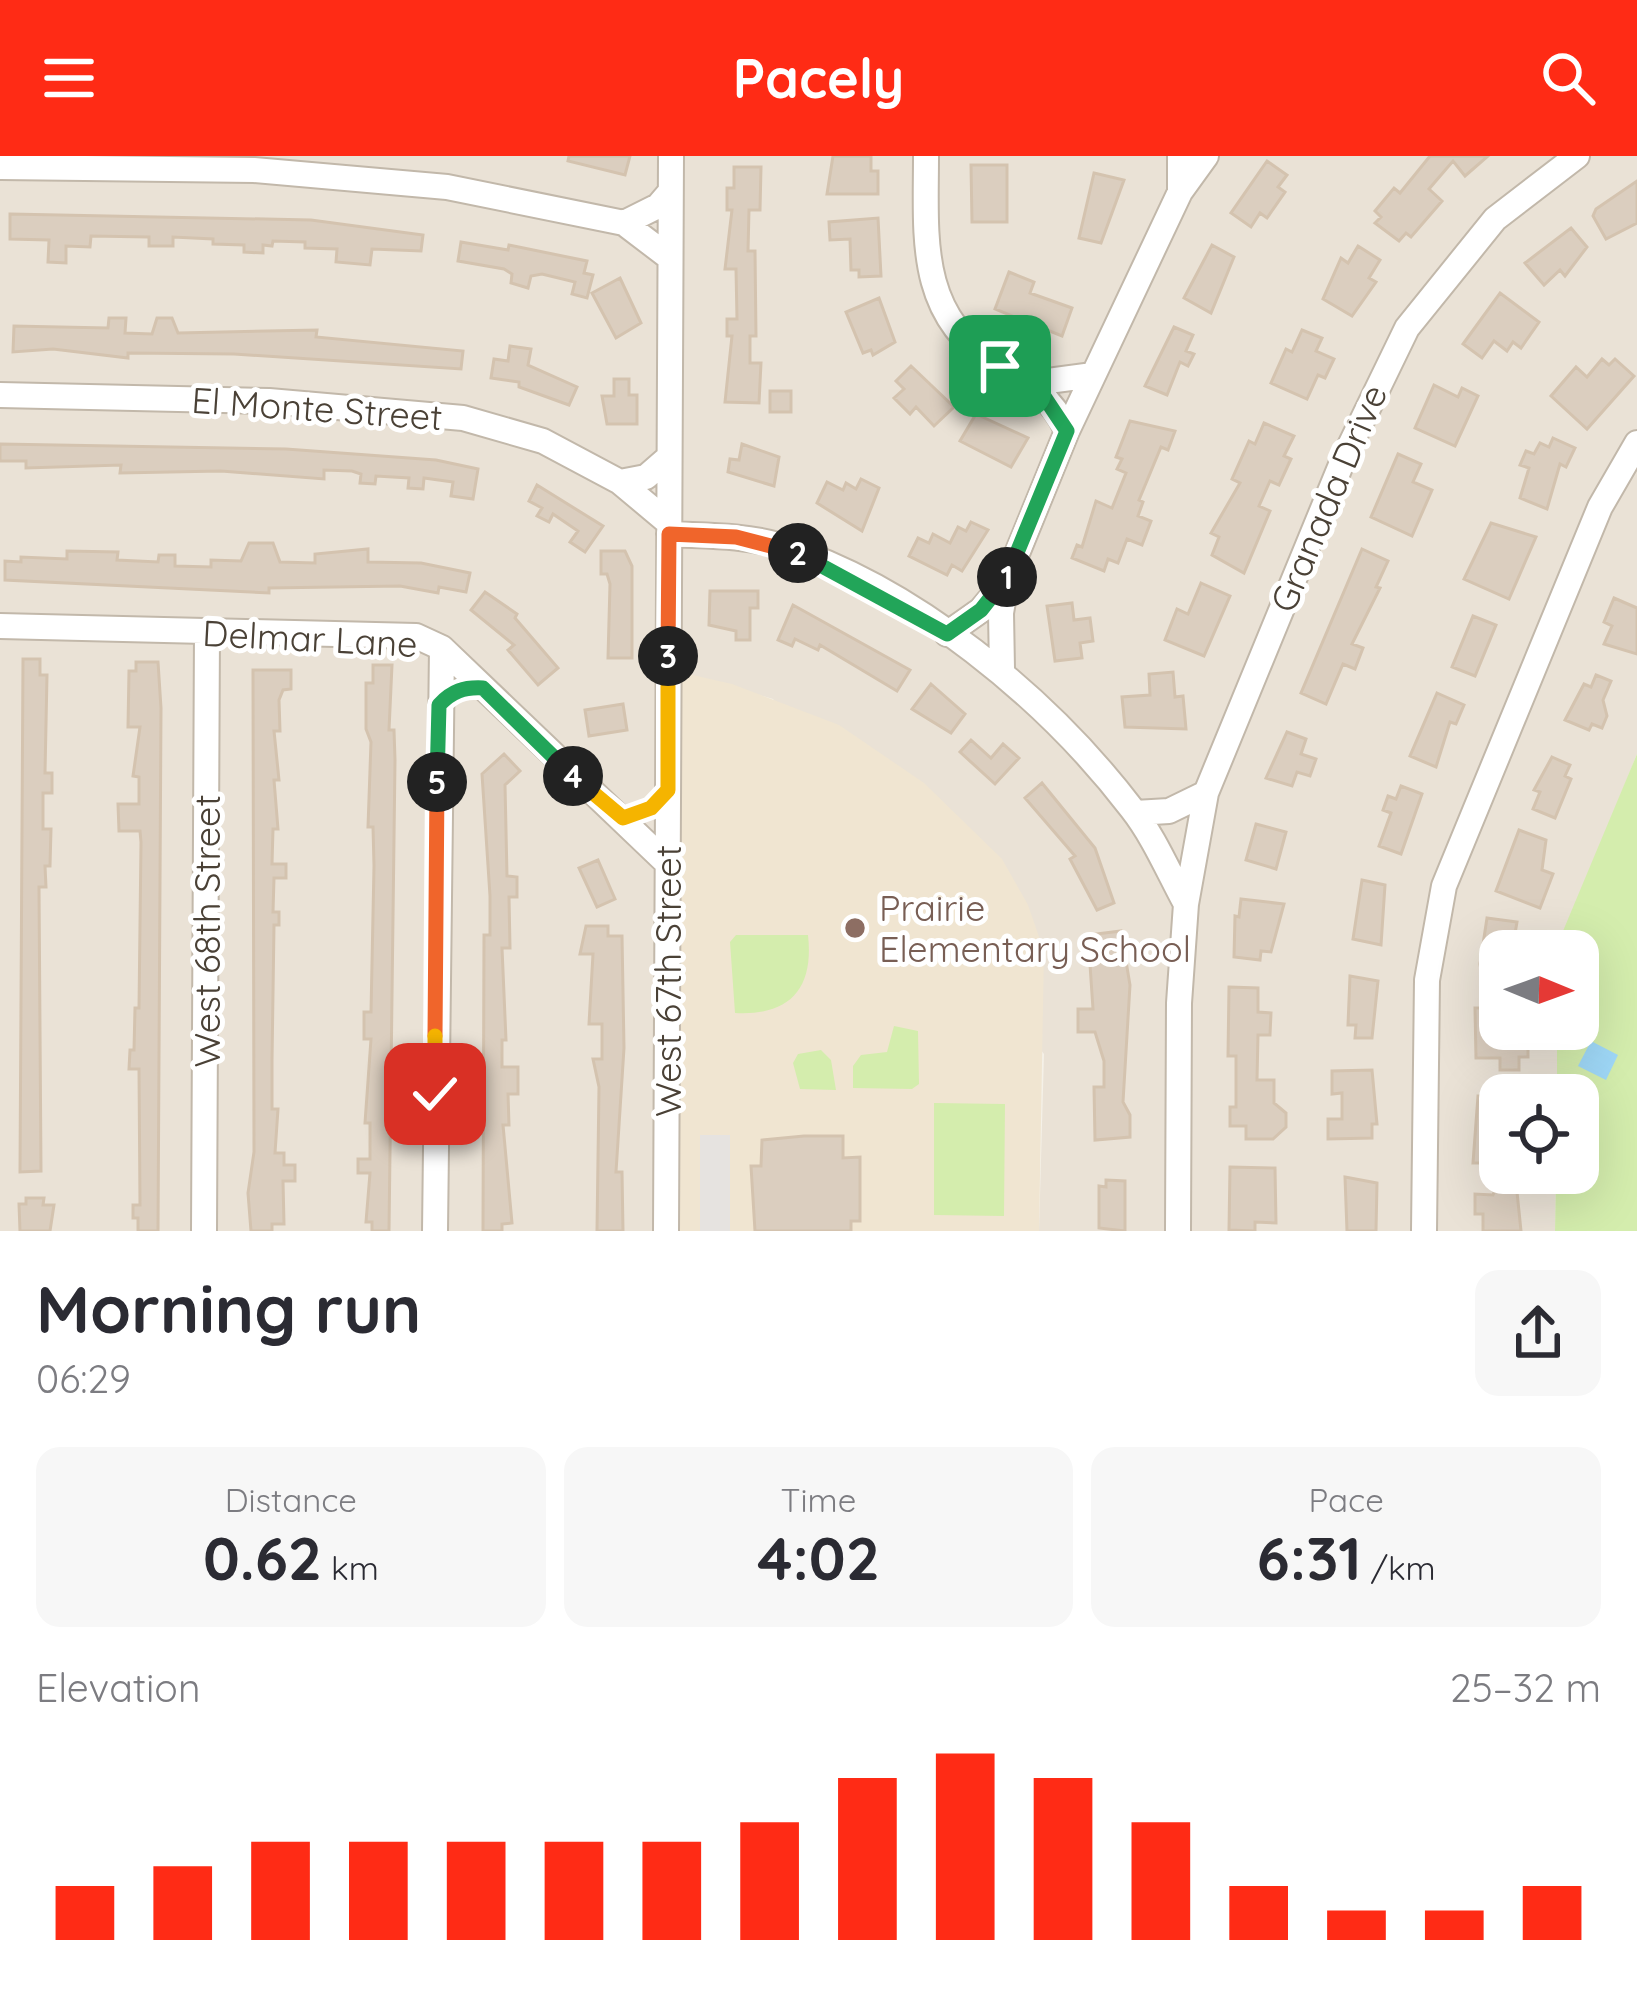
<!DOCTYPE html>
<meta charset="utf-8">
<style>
body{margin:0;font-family:Quicksand,sans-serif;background:#f7f7f7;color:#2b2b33;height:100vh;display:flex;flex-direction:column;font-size:45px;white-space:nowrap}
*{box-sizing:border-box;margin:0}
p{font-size:39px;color:#7c7c81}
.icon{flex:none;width:66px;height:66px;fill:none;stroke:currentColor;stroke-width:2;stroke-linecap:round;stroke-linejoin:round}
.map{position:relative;height:1075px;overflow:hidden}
.panel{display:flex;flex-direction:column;background:#fff;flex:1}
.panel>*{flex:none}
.needle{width:78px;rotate:91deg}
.fabs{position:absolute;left:1479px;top:774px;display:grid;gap:24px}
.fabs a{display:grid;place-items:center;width:120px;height:120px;border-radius:24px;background:#fff;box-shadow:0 12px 48px #0002;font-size:60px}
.pin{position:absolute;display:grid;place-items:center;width:102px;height:102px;color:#fff;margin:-51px;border-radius:24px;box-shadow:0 6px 18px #0006}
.km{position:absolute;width:60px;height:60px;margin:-30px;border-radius:50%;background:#222;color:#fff;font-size:33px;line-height:60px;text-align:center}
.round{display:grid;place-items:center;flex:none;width:126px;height:126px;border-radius:24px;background:#f7f7f7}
.overview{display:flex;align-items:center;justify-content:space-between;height:204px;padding:0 36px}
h1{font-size:66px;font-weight:700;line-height:90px}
.figures{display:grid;grid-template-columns:repeat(3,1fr);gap:18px;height:204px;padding:12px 36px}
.figures div{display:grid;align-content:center;border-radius:24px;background:#f7f7f7;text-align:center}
.figures b{font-size:60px;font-weight:700}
.figures small{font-size:33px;font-weight:400}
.figures p{font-size:33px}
.chart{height:336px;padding:24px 36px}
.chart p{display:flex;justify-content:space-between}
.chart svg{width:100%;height:216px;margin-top:12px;stroke:#ff2b15;stroke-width:6}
header{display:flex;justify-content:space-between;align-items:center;height:156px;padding:0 36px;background:#ff2b15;color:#fff;font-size:54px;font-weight:700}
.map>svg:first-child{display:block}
.residential{fill:#eae2d6}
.education{fill:#f0e5d1}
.green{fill:#d4edad}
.parking{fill:#e6e3e0}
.water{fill:#9fd8f7}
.building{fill:#dbcebf;stroke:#d4c3af;stroke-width:3}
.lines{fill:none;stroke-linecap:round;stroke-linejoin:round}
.minor-casing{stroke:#c2b8aa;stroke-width:28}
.minor{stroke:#fff;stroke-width:24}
.split-1-casing{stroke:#fff;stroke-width:24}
.split-2-casing{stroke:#fff;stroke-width:24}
.split-3-casing{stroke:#fff;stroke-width:24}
.split-4-casing{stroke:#fff;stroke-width:24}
.split-5-casing{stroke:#fff;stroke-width:24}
.split-6-casing{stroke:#fff;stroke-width:24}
.split-7-casing{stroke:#fff;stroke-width:24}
.split-1{stroke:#22a559;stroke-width:15}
.split-2{stroke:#22a559;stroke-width:15}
.split-3{stroke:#f0652b;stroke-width:15}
.split-4{stroke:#f5b400;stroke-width:15}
.split-5{stroke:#22a559;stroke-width:15}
.split-6{stroke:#f0652b;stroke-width:15}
.split-7{stroke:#f5b400;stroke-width:15}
.education-dot{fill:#8d6e63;stroke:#fff;stroke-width:4.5}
.labels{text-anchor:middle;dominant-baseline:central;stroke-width:10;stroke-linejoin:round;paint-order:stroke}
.street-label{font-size:36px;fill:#4a4136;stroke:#fff}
.education-label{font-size:36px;fill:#785e54;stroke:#fff;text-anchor:start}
</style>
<header><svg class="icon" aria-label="menu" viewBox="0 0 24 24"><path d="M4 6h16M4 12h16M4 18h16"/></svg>Pacely<svg class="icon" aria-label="search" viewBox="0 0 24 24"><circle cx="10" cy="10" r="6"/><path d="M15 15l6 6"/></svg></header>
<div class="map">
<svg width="1637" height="1075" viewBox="0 0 1637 1075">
<rect width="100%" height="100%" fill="#f5f1e8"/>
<path class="residential" d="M 0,0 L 662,0 L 658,1075 L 0,1075 Z
M 681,0 L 1637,0 L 1637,598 L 1558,795 L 1500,795 L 1500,873 L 1557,873 L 1557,939 L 1500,939 L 1500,1017 L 1556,1017 L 1555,1075 L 1039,1075 L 1044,898 L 773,543 L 675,515 Z"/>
<path class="education" d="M 675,515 L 732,528 L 839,569 L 924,627 L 1002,703 L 1028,749 L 1044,795 L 1039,1075 L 673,1075 Z"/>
<path class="green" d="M 1637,598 L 1637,1075 L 1555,1075 L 1556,1017 L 1578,1017 L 1578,939 L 1557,939 L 1557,873 L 1578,873 L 1578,795 L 1558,795 L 1558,787 Z
M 736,779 L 808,779 C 814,833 790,860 735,857 L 730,786 Z
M 894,870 L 918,875 L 919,928 L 912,933 L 853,932 L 853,910 L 861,899 L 887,896 Z
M 821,894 L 831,904 L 836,934 L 800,933 L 793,907 L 798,898 Z
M 934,947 L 1005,948 L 1004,1060 L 934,1059 Z"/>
<path class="parking" d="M 700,979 L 730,979 L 730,1075 L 700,1075 Z"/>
<path class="water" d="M 1591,885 L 1618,899 L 1606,924 L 1578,910 Z"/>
<path class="building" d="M 569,0 L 630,0 L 625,19 L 568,5 Z
M 833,0 L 871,0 L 871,15 L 878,15 L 878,38 L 827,38 Z
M 1430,0 L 1488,0 L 1465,20 L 1453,5 L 1429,33 L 1442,45 L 1411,81 L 1406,77 L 1399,85 L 1375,67 L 1381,61 L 1375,55 L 1394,32 L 1400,37 Z
M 1267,5 L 1287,19 L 1278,31 L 1285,36 L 1267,62 L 1260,57 L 1251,71 L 1231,57 Z
M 971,9 L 1007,9 L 1007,66 L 972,66 Z
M 734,11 L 761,11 L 760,54 L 749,54 L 748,95 L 755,95 L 756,180 L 750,180 L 750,207 L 761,207 L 759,247 L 725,246 L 732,180 L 727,180 L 727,163 L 737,163 L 736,113 L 725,113 L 732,54 L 727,54 L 727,32 L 734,32 Z
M 1094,17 L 1124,24 L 1101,87 L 1079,82 Z
M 1637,25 L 1637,67 L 1606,83 L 1593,60 L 1596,53 Z
M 10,58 L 311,64 L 423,79 L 421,95 L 372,93 L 370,109 L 336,106 L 337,93 L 305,92 L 305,86 L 273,85 L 272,90 L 263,89 L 263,97 L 244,96 L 244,89 L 213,88 L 213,83 L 173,81 L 173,90 L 149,90 L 149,81 L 91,80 L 90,91 L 66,90 L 66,107 L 48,106 L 49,84 L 10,83 Z
M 878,62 L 881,120 L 859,121 L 859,114 L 851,114 L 850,83 L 830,84 L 829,66 Z
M 1571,72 L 1587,91 L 1565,120 L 1560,114 L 1544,129 L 1525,107 Z
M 461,86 L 508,94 L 509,89 L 587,105 L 584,117 L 593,119 L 587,142 L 572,138 L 575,126 L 542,118 L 531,120 L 528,132 L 511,127 L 512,118 L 504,113 L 458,105 Z
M 1212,89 L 1234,101 L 1211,157 L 1184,142 Z
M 1358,90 L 1380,104 L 1369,122 L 1376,126 L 1352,160 L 1323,143 L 1341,102 L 1348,107 Z
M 1009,116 L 1034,126 L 1030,137 L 1072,152 L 1062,180 L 995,153 Z
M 620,122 L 641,167 L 616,182 L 592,137 Z
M 1500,137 L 1539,166 L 1521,192 L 1513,186 L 1507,195 L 1494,185 L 1482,202 L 1463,188 Z
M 879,142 L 895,186 L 873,199 L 871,194 L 863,197 L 846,156 Z
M 109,162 L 126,162 L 125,177 L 152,178 L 157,162 L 172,162 L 178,177 L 317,174 L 316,181 L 463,195 L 461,213 L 234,198 L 128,197 L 128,202 L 53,193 L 13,196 L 14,170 L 108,172 Z
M 1174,171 L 1193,179 L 1186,195 L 1194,198 L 1188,210 L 1180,206 L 1167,239 L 1145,230 Z
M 1302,174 L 1322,182 L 1316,195 L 1334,203 L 1325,222 L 1318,219 L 1307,243 L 1271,227 L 1286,193 L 1292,196 Z
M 510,190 L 531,193 L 528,209 L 577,231 L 569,249 L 519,231 L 519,226 L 491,222 L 494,203 L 508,205 Z
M 1602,203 L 1609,209 L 1615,203 L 1634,220 L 1587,273 L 1551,240 L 1576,211 L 1587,221 Z
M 911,210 L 954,251 L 934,270 L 916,251 L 910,258 L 894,242 L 904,233 L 896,225 Z
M 614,223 L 629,223 L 629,239 L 637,239 L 637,268 L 607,268 L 602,240 L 614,240 Z
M 1434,229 L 1458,241 L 1462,232 L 1478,240 L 1455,290 L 1415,272 Z
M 770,235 L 791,235 L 791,256 L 770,256 Z
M 976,258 L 1028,282 L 1011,311 L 960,285 Z
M 1130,265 L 1175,275 L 1168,294 L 1161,291 L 1139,344 L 1143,346 L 1138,360 L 1151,365 L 1142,389 L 1127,383 L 1118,407 L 1108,403 L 1104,415 L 1072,402 L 1077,389 L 1082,391 L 1096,345 L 1112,352 L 1126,317 L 1117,313 L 1122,303 L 1116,301 Z
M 1264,267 L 1294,280 L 1284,300 L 1291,303 L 1279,329 L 1270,325 L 1259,350 L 1270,355 L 1244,417 L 1212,399 L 1219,381 L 1211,377 L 1240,327 L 1232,323 L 1249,285 L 1255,288 Z
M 1553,282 L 1575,292 L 1566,311 L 1560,308 L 1547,353 L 1520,342 L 1529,312 L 1520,309 L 1526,295 L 1534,298 L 1540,287 L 1549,291 Z
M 0,288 L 286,293 L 436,304 L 478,313 L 473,343 L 451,340 L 453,326 L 424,322 L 423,333 L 408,332 L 409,322 L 376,320 L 375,328 L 360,327 L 361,318 L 352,315 L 324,314 L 324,323 L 221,315 L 120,317 L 121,309 L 26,312 L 26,305 L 0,305 Z
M 742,288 L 779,301 L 774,330 L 728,316 L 730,303 L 739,304 Z
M 1398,298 L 1421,308 L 1413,326 L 1432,334 L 1412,380 L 1371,361 Z
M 861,323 L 879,332 L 862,375 L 817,347 L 827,326 L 843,334 L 846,327 L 856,333 Z
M 537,329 L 603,370 L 585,396 L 570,386 L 578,375 L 553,358 L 549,366 L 537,360 L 542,352 L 529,345 Z
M 971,366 L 988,374 L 962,415 L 952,409 L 947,419 L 909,400 L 918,382 L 929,387 L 933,378 L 950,387 L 958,371 L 966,375 Z
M 1491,367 L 1536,381 L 1509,443 L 1464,423 Z
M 249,387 L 273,387 L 280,406 L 315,407 L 315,398 L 368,393 L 368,406 L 421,407 L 470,417 L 466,436 L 439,431 L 438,437 L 400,430 L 269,432 L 269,437 L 5,424 L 5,405 L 21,406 L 21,401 L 67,403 L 67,395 L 118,396 L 117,404 L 158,406 L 159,399 L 175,399 L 175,410 L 211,411 L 211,404 L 241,405 Z
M 1362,393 L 1388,405 L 1376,431 L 1380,432 L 1352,488 L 1363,492 L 1355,513 L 1343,508 L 1326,548 L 1301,537 Z
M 601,395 L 625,395 L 632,410 L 632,502 L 608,502 L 610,428 L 607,418 L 601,418 Z
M 1201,427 L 1230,440 L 1204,500 L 1165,484 L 1177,453 L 1188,458 Z
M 710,435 L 758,435 L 758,452 L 750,452 L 750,484 L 736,484 L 736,475 L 709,469 Z
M 485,436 L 517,458 L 515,462 L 558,512 L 538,529 L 508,494 L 514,489 L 471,454 Z
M 1614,442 L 1637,452 L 1637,498 L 1604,488 L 1612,470 L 1604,466 Z
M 1072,447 L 1074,464 L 1090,462 L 1093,485 L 1080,487 L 1082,502 L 1055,505 L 1047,450 Z
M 793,449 L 910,514 L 897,535 L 820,489 L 818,494 L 795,483 L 792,490 L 778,484 Z
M 1473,460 L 1496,469 L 1475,520 L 1452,511 Z
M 23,503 L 40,503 L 40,519 L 47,519 L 45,617 L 52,617 L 52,637 L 43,637 L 43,673 L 51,673 L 50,710 L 45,710 L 46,731 L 39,731 L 41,1015 L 20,1016 Z
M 136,506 L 158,506 L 161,552 L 158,1075 L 138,1075 L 138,1062 L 133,1062 L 133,1049 L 140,1049 L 139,913 L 129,913 L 130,894 L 134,894 L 135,852 L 139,852 L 141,686 L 140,675 L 119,675 L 118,648 L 139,648 L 139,621 L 133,620 L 140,571 L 128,571 L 129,515 L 136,515 Z
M 373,509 L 392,509 L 389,574 L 394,574 L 395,604 L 389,1075 L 372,1075 L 372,1066 L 366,1066 L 370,1017 L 358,1017 L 358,1003 L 370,1003 L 370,967 L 365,967 L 371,883 L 364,883 L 364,856 L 371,856 L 374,710 L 373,671 L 368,671 L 371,586 L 366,573 L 366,527 L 373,527 Z
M 253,514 L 291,514 L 291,533 L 283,534 L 279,544 L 280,575 L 274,575 L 279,624 L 274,624 L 278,673 L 273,673 L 272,708 L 286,708 L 286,722 L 274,722 L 273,756 L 279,756 L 279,769 L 274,769 L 272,905 L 272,953 L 278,953 L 275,997 L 284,997 L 284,1009 L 295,1009 L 295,1025 L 283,1025 L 284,1068 L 272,1068 L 272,1075 L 251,1075 L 248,1037 L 254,996 Z
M 1173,516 L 1175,541 L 1183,540 L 1186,573 L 1125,571 L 1122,541 L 1150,539 L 1149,518 Z
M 1596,519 L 1611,525 L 1603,544 L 1607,560 L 1602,572 L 1592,568 L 1589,574 L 1565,564 L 1584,528 L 1591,531 Z
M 931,528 L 965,558 L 951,577 L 912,553 Z
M 1437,537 L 1464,549 L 1456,568 L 1450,566 L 1436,611 L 1410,600 Z
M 623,548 L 627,574 L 589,580 L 585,554 Z
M 1287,576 L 1306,583 L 1301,598 L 1316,603 L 1310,620 L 1297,616 L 1292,630 L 1266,622 Z
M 971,584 L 991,602 L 1003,588 L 1019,602 L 995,628 L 960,596 Z
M 504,598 L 520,615 L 505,629 L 507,720 L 517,721 L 517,741 L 509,741 L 510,792 L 502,792 L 506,884 L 502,884 L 502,911 L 518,911 L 518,938 L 508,938 L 509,969 L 503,969 L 512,1067 L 502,1068 L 502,1075 L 483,1075 L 484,779 L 490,779 L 490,740 L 482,618 Z
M 1552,601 L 1570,609 L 1565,620 L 1571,623 L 1555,662 L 1533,653 L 1540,636 L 1534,634 Z
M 1042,627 L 1095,692 L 1114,747 L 1097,754 L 1070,703 L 1075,700 L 1025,642 Z
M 1401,630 L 1422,638 L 1401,698 L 1379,690 L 1391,657 L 1383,654 L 1388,640 L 1396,643 Z
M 1256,668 L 1286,676 L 1276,713 L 1246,704 Z
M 1519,674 L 1546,684 L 1542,714 L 1553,718 L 1540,752 L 1496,735 Z
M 598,704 L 615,743 L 597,751 L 579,712 Z
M 1362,724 L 1385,729 L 1381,789 L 1353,783 Z
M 1241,743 L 1284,748 L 1271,796 L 1261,795 L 1260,804 L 1234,801 L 1235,760 L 1239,761 Z
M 1487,762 L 1517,766 L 1512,795 L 1500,795 L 1500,873 L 1515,873 L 1515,883 L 1528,883 L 1528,901 L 1519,901 L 1519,914 L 1500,914 L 1500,902 L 1476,902 L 1475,852 L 1487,852 L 1480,808 Z
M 586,770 L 608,770 L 608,780 L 622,780 L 624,892 L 616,1016 L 622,1016 L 623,1075 L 597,1075 L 599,931 L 593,903 L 602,903 L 602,868 L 589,868 L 593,798 L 580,798 Z
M 1121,775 L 1130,829 L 1123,946 L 1130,959 L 1130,981 L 1095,984 L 1094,931 L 1104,931 L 1104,905 L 1095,876 L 1078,876 L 1078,853 L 1093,853 L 1088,779 Z
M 1350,820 L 1378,825 L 1372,882 L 1355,882 L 1356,869 L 1348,869 Z
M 1229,831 L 1258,832 L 1258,856 L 1271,857 L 1270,879 L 1258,879 L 1257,924 L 1274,924 L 1274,947 L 1286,957 L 1286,971 L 1273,983 L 1246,983 L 1246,970 L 1230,970 L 1230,951 L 1236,951 L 1236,900 L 1228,900 Z
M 1372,914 L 1377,968 L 1372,968 L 1372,982 L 1328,983 L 1328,963 L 1342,963 L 1342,937 L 1332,938 L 1332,915 Z
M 1478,940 L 1500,940 L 1500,1007 L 1473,1007 Z
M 804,980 L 843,980 L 843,1002 L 860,1001 L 860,1065 L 851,1065 L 851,1075 L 755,1075 L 751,1010 L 761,1010 L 762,984 Z
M 1230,1011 L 1275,1012 L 1276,1067 L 1255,1066 L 1255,1075 L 1229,1074 Z
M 1345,1021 L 1377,1027 L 1376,1075 L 1347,1075 Z
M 1106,1024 L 1125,1025 L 1125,1075 L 1099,1072 L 1099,1030 L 1106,1031 Z
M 1498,1026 L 1516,1026 L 1521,1075 L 1483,1075 L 1483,1058 L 1475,1058 L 1475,1038 L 1493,1039 Z
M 26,1042 L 44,1042 L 43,1049 L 54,1049 L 50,1075 L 20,1075 L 19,1048 L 26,1048 Z"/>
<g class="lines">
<g class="minor-casing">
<path id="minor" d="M 926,0 C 926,80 917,159 995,207 C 1025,225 1052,240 1067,275
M 0,11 L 254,14 L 447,31 L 624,67 L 670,102
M 1180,36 L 1206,0
M 624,67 L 658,50 L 670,36
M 1025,220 L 1048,225 L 1093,219
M 0,239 L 269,245 L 463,262 L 543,285 L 620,326 L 646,321 L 669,301
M 620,326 L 669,367
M 669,378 C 705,380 743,379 778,389 C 912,430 1048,543 1132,653 C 1154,681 1169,717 1186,748
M 0,470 L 416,480 L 442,492 L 667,707
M 947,478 L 981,454 L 1006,424
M 1002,513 L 1001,457 L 1007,422 L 1067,275 L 1180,36 L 1180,0
M 1135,657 L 1169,655 L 1206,637
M 204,1075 L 207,476
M 435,1075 L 442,492
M 666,1075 L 671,0
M 1178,1075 L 1179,847 L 1186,748 L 1206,637 L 1343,304 L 1407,172 L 1495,63 L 1577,0
M 1424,1075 L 1427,824 L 1444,730 L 1600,351 L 1637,287"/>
</g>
<use href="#minor" class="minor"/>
</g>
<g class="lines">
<g class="split-1-casing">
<path id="split-1" d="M 1000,210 L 1041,236 L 1067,275 L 1007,421"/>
</g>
<g class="split-2-casing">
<path id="split-2" d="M 798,397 L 947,478 L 981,454 L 1007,421"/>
</g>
<g class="split-3-casing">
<path id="split-3" d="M 668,500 L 669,378 L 736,381 L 798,397"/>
</g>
<g class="split-4-casing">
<path id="split-4" d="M 573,620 L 623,662 L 651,652 L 668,634 L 668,500"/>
</g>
<g class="split-5-casing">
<path id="split-5" d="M 437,626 L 439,549 C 452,535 464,531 483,532 L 573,620"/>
</g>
<g class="split-6-casing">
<path id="split-6" d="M 435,880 L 437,626"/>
</g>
<g class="split-7-casing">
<path id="split-7" d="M 435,938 L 435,880"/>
</g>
<use href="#split-1" class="split-1"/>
<use href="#split-2" class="split-2"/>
<use href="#split-3" class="split-3"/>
<use href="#split-4" class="split-4"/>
<use href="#split-5" class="split-5"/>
<use href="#split-6" class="split-6"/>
<use href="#split-7" class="split-7"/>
</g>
<circle class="education-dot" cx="855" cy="772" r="12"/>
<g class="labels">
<g class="street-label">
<text transform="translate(317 252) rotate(4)">El Monte Street</text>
<text transform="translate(1328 342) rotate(-67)">Granada Drive</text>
<text transform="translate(310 482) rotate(3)">Delmar Lane</text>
<text transform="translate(206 775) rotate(-90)">West 68th Street</text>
<text transform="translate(667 825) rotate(-90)">West 67th Street</text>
</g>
<g class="education-label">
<text x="879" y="751">Prairie<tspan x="879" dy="41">Elementary School</tspan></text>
</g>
</g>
</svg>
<div class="fabs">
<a><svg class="needle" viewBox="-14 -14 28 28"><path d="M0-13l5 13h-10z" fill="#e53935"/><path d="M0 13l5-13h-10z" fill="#7c7c81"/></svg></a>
<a><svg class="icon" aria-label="locate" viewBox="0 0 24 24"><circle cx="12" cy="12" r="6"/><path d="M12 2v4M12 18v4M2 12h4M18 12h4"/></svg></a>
</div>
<div class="pin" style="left:1000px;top:210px;background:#1e9e55"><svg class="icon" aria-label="arrive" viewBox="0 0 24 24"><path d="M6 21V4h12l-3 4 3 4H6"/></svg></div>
<div class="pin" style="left:435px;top:938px;background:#d93025"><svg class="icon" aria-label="check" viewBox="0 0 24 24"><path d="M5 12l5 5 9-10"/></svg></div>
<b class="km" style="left:1007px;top:421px">1</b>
<b class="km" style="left:798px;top:397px">2</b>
<b class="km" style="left:668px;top:500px">3</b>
<b class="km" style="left:573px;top:620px">4</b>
<b class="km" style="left:437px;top:626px">5</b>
</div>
<section class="panel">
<div class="overview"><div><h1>Morning run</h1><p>06:29</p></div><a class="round"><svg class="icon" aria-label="share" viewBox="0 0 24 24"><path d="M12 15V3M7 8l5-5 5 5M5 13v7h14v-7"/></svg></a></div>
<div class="figures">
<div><p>Distance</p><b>0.62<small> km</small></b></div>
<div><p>Time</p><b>4:02</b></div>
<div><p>Pace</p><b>6:31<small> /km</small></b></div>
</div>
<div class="chart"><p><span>Elevation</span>25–32 m</p>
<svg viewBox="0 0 160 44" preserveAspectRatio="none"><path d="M5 44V33M15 44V29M25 44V24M35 44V24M45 44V24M55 44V24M65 44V24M75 44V20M85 44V11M95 44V6M105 44V11M115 44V20M125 44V33M135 44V38M145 44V38M155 44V33"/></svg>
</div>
</section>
